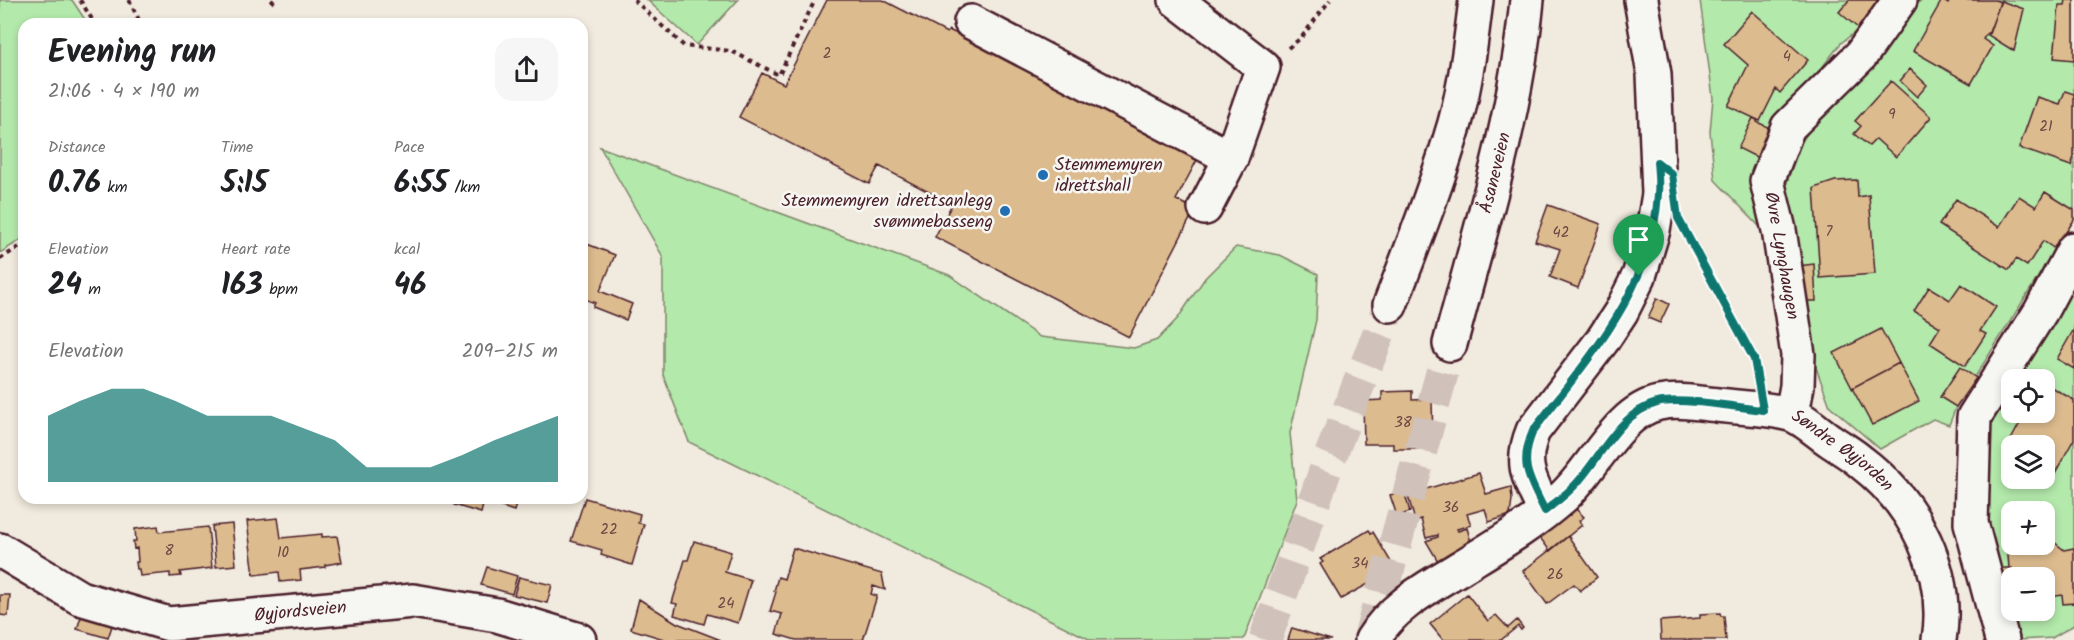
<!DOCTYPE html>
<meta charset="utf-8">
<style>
body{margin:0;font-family:Kalam,sans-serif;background:#f6f6f6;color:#202124;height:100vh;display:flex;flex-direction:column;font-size:22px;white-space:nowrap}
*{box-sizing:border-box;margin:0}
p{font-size:20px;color:#757577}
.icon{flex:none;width:33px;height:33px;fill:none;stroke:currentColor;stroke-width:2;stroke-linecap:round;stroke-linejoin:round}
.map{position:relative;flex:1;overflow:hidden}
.details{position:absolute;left:18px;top:18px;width:570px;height:486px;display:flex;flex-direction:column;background:#fff;border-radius:18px;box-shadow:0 3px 9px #0003}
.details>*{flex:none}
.fabs{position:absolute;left:2001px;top:369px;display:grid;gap:12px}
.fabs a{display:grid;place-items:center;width:54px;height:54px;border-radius:12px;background:#fff;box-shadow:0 3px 9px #0003;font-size:30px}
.pin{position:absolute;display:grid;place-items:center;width:51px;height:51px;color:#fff;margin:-62px -26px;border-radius:50% 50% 50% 0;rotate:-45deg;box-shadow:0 0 6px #0007}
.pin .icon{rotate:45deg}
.round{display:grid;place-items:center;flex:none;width:63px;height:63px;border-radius:18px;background:#f6f6f6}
.headline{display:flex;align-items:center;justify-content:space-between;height:102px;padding:0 30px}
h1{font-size:33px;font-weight:800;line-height:45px}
.metrics{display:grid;grid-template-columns:repeat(3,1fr);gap:9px;height:102px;padding:6px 30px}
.metrics div{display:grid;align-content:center}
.metrics b{font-size:30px;font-weight:800}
.metrics small{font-size:16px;font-weight:400}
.metrics p{font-size:16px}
.chart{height:168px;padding:12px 30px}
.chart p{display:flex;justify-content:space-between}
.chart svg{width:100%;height:108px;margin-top:6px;fill:#0f766e;opacity:.7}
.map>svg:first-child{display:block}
.green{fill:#b3e9ab;stroke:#7e846b;stroke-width:1.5;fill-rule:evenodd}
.building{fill:#dcbb8e;stroke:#4a1f2b;stroke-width:1.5;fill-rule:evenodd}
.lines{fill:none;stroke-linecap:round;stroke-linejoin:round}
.highway-tunnel{stroke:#d0c1ba;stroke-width:33;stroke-dasharray:33 16;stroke-linecap:butt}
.minor-casing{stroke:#4a1f2b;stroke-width:38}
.highway-casing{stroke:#4a1f2b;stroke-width:38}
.path{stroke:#4a1f2b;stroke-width:4;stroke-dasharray:4.5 4.5;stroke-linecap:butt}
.minor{stroke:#f6f6f2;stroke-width:33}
.highway{stroke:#f6f6f2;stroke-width:33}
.route-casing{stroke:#fff;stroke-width:12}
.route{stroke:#0f766e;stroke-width:8}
.poi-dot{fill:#1f6fb2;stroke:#f6f6f2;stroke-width:2}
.labels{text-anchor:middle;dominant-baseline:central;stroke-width:5;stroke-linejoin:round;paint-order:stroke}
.number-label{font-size:15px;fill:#6e4644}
.poi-label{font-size:18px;fill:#4a1f2b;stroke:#f6f6f2;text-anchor:start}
.street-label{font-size:18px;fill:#4a1f2b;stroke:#f6f6f2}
</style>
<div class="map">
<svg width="2074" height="640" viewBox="0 0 2074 640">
<rect width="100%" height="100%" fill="#f1eade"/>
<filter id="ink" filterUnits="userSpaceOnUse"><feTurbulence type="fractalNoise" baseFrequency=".0167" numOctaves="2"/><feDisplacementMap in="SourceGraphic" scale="12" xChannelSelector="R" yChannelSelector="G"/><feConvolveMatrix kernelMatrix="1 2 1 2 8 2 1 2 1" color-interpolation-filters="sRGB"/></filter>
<g filter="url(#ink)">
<path class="green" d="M 0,0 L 72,0 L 88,24 L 24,24 L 24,238 L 0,253 Z
M 647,0 L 738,0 L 697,45 Z
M 1700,0 L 1884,0 L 1859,29 L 1841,43 L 1795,102 L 1760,159 L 1761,228 L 1715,180 L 1710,132 L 1713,98 Z
M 1921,0 L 2074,0 L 2074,220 L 1956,407 L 1949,425 L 1933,419 L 1880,449 L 1830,406 L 1815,365 L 1800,314 L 1784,201 L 1787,182 L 1800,144 L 1820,115 Z
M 600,147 L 949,275 L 1040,337 L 1134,348 L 1157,340 L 1178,318 L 1205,278 L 1236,247 L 1280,255 L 1318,274 L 1316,320 L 1290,433 L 1297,500 L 1244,639 L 1091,640 L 689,442 L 663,375 L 663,257 Z
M 2074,269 L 2074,625 L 2052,638 L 2019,640 L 2009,609 L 2001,568 L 1980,490 L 1983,446 L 1995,409 L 2016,365 ZM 2012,380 L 2044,380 L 2044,412 L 2012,412 ZM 2012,446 L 2044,446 L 2044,478 L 2012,478 ZM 2012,512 L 2044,512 L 2044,544 L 2012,544 ZM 2012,578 L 2044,578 L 2044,610 L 2012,610 Z"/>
<path class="building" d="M 827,0 L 883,0 L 947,33 L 949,30 L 1001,56 L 1004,51 L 1198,158 L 1176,200 L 1195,209 L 1129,337 L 935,237 L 952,204 L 879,166 L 869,184 L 739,117 L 762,73 L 784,84 Z
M 1849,0 L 1882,0 L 1859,29 L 1839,12 Z
M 1942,0 L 1948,4 L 1950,0 L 1995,0 L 2000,2 L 1989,34 L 1987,33 L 1983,39 L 1993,46 L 1971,84 L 1913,51 Z
M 2066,0 L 2074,0 L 2074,60 L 2054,58 L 2059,5 L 2065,5 Z
M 2001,1 L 2024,9 L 2014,51 L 1988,35 Z
M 1752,11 L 1808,60 L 1780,93 L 1776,89 L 1760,121 L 1728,106 L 1748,65 L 1724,44 Z
M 1910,69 L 1927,85 L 1917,97 L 1900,81 Z
M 1891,81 L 1931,117 L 1896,157 L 1876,139 L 1869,146 L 1854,134 L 1861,126 L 1855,121 Z
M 2065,91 L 2074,94 L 2074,157 L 2071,166 L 2019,148 L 2037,97 L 2060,104 Z
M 1753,118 L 1757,120 L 1757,122 L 1774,130 L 1760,159 L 1738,148 Z
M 1857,180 L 1858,197 L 1869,195 L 1875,274 L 1820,278 L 1814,188 L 1835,181 Z
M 2045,192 L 2074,210 L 2074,220 L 2055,249 L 2043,241 L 2027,266 L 2016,259 L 2009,270 L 1939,225 L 1956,199 L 1999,227 L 2019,196 L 2036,207 Z
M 1548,205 L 1601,224 L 1578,288 L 1550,277 L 1560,249 L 1535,241 Z
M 582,242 L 615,255 L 600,291 L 632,304 L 626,320 L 593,307 L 595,303 L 582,298 Z
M 1814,264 L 1816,301 L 1800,301 L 1798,266 Z
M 1961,284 L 1996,307 L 1980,331 L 1986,334 L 1965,366 L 1930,343 L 1940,327 L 1914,311 L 1929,287 L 1950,300 Z
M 1657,298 L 1669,304 L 1660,323 L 1648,318 Z
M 1881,329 L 1899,363 L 1852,388 L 1834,353 Z
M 2074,329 L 2074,369 L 2057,359 Z
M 1899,363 L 1919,401 L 1872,425 L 1852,388 Z
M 1960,367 L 1976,378 L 1956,407 L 1940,397 Z
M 2049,386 L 2074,400 L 2074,439 L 2055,473 L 2044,467 L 2044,446 L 2012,446 L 2012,449 L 2007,447 L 2026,412 L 2044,412 L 2044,387 L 2047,388 Z
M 1412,391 L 1412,400 L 1432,399 L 1433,443 L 1418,443 L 1418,449 L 1393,449 L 1393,444 L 1364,444 L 1363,401 L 1382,400 L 1382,392 Z
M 1479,473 L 1486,494 L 1511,487 L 1512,500 L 1510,515 L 1489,522 L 1485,509 L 1467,514 L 1471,525 L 1457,529 L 1458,531 L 1467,528 L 1473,549 L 1442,568 L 1426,541 L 1438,537 L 1438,535 L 1426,538 L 1421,519 L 1415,521 L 1408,496 L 1413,495 L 1413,493 Z
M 1404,491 L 1410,512 L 1397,516 L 1390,495 Z
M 456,498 L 518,498 L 514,511 L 484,501 L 481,513 L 454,505 Z
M 585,498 L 640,514 L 638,523 L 644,524 L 632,565 L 601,555 L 602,550 L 571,541 Z
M 1571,504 L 1584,517 L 1579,521 L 1582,525 L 1550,551 L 1535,531 Z
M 2049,505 L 2054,542 L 2064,550 L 2074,548 L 2074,603 L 2063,604 L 2062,595 L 2044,598 L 2044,578 L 2015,578 L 2012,568 L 2009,568 L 2007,543 L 2009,543 L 2005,512 ZM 2012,512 L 2044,512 L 2044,544 L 2012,544 Z
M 278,518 L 281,538 L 322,534 L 322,537 L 337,536 L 342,562 L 325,565 L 325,567 L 300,570 L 301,580 L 280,582 L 279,572 L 254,575 L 247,521 Z
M 232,524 L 236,565 L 216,567 L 212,526 Z
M 158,526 L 159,532 L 208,527 L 212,568 L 180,572 L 181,576 L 170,577 L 170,573 L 140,576 L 139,569 L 137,569 L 136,562 L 138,562 L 137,548 L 134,549 L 133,541 L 136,541 L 135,529 Z
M 1369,530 L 1371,533 L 1373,532 L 1394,567 L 1380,575 L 1381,577 L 1341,599 L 1320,564 L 1323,562 L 1320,559 Z
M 1568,536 L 1597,577 L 1580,591 L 1574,584 L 1547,604 L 1523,571 Z
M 694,541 L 731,552 L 725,572 L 751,580 L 738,623 L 707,614 L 704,624 L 674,615 L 677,604 L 672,603 L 685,560 L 688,560 Z
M 793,548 L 882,574 L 885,590 L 873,586 L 871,594 L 877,596 L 863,640 L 796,640 L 776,634 L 782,614 L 770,611 L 776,592 L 774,591 L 778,577 L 784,579 Z
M 487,567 L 517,576 L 512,594 L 481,585 Z
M 2001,568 L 2012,568 L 2015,578 L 2012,578 L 2012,609 L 2009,609 Z
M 519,577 L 552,585 L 547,603 L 514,595 Z
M 1467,594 L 1488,621 L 1496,615 L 1508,628 L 1517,620 L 1523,628 L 1521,630 L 1518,626 L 1501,640 L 1443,640 L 1430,624 Z
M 0,595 L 10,595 L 8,616 L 0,615 Z
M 639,599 L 677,623 L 721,640 L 667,640 L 631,629 Z
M 1720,613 L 1721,616 L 1724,616 L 1726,640 L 1661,640 L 1660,621 L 1700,618 L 1700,614 Z
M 82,614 L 113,623 L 108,638 L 77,629 Z
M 1292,628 L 1331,640 L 1288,640 Z"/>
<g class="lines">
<path class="highway-tunnel" d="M 1265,640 L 1330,457 L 1390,305
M 1369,640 L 1450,344"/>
<g class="minor-casing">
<g id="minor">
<path d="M 1176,0 L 1263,67 L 1231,158 L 1205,208"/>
<path d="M 971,22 L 1231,158"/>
<path d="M 1792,414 L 1797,386 L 1798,355 L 1779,230 L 1767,181 L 1788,127 L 1861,55 L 1900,0"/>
<path d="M 1545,511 C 1530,480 1519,465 1533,431 L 1602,341 L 1621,312 L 1639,276 L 1653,230 L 1659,194 L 1654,74 L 1641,0"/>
<path id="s1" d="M 0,550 L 80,598 L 169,624 L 413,601 L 497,615 L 579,640"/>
<path id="s2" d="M 1372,640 C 1393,605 1429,587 1463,566 C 1497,545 1533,524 1563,497 C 1593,470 1618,411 1659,403 C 1678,399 1698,403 1717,405 C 1741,408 1767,408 1790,414 C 1802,417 1820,434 1831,441 C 1841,448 1852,454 1861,462 C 1915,503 1950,572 1939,640"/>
<path d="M 2002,640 L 1971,523 L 1974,417 L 2041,311 L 2074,249"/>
</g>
</g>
<g class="highway-casing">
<g id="highway">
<path d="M 1390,305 C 1413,245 1437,185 1455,123 C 1466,83 1471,41 1476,0"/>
<path id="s3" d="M 1450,344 C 1480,231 1516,117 1527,0"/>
</g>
</g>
<path class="path" d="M 80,0 L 95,24
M 129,0 L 141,24
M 271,0 L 277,5
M 634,0 L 684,46 L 731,51 L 779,75 L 815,0
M 1288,48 L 1301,38 L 1330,0
M 1687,234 L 1754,359 L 1757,377
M 0,259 L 24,244"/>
<use href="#minor" class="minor"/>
<use href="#highway" class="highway"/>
</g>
</g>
<g class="lines" filter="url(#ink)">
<g class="route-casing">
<path id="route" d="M 1657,162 L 1672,174 L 1678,218 L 1754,359 L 1763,410 C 1736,407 1681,397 1657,403 C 1619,413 1601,457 1576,484 C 1567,494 1556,502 1545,511 C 1530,480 1518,465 1533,431 C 1588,358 1652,291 1658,194 C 1659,184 1658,173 1657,162 Z"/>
</g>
<use href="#route" class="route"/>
</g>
<g class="poi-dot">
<circle cx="1043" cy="175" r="6"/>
<circle cx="1005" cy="211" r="6"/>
</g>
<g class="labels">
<g class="number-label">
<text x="827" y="54">2</text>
<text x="1787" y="57">4</text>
<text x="1892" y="115">9</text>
<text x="2046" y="127">21</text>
<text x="1829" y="232">7</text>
<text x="1561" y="233">42</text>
<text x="1403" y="423">38</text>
<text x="1451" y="508">36</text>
<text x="609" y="530">22</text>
<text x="169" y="551">8</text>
<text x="283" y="553">10</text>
<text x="1360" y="564">34</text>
<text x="1555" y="575">26</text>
<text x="726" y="604">24</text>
</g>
<g class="poi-label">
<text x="1055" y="165">Stemmemyren<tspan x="1055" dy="21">idrettshall</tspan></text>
<text x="993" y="201" text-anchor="end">Stemmemyren idrettsanlegg<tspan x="993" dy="21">svømmebasseng</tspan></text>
</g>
<g class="street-label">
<text stroke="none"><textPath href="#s3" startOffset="177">Åsaneveien</textPath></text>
<text transform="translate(1781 256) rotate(80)">Øvre Lynghaugen</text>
<text stroke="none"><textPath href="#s2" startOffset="573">Søndre Øyjorden</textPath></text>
<text stroke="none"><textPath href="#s1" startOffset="318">Øyjordsveien</textPath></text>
</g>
</g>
</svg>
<div class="fabs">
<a><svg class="icon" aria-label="locate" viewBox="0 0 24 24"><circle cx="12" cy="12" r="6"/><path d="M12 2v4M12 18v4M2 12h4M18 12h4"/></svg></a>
<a><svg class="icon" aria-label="layers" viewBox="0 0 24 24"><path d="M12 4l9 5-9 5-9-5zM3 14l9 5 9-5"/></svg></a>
<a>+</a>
<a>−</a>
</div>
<div class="pin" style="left:1639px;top:276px;background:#1e9e55"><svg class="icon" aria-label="arrive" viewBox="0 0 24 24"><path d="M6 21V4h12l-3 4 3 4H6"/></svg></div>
<section class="details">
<div class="headline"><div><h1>Evening run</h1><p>21:06 · 4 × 190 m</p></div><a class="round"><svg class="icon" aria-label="share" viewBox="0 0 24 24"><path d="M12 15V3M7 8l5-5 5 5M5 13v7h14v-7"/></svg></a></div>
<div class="metrics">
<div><p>Distance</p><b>0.76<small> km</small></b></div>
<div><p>Time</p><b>5:15</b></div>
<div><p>Pace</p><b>6:55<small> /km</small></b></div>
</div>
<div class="metrics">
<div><p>Elevation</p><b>24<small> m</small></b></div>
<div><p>Heart rate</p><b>163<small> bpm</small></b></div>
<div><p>kcal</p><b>46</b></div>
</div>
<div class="chart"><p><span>Elevation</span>209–215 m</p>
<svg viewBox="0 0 160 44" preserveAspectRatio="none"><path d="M0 44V17L10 11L20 6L30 6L40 11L50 17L60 17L70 17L80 22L90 27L100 38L110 38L120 38L130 33L140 27L150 22L160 17V44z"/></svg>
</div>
</section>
</div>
